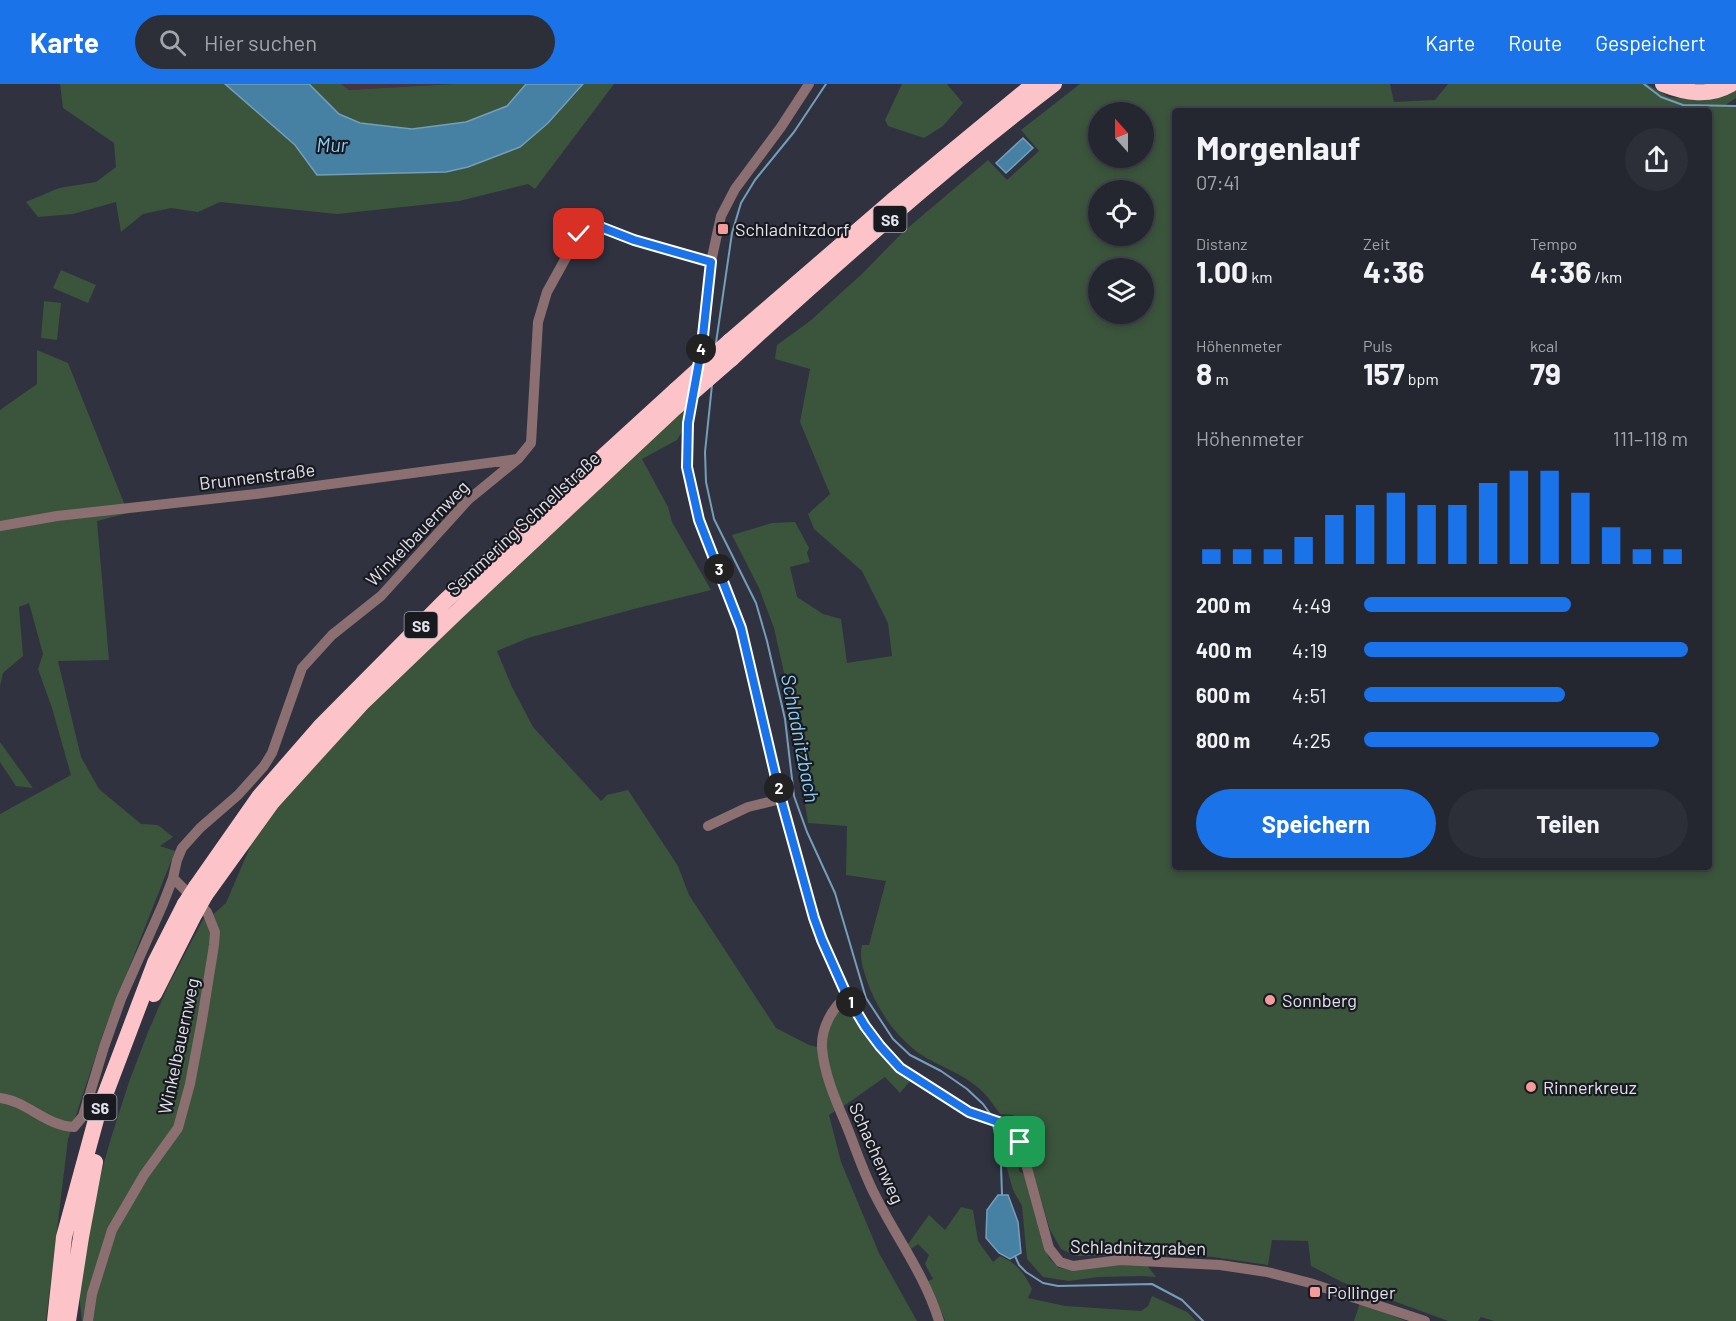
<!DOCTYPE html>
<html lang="de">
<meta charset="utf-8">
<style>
body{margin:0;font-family:Barlow,sans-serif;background:#2c2e38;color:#f1f3f6;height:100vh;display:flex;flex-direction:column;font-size:22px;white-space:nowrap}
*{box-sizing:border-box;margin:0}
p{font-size:20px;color:#a3a5ab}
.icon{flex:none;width:33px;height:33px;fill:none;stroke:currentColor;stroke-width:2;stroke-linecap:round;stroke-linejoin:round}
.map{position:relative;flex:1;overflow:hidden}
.side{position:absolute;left:1172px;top:24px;width:540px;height:762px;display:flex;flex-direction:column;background:#242630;border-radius:6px;box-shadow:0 3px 9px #0003,0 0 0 2px #41434c}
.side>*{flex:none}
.needle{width:39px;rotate:339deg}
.fabs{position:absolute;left:1088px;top:18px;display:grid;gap:12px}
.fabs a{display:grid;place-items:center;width:66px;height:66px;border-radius:50%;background:#242630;box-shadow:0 3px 9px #0003,0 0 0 2px #41434c;font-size:30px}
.pin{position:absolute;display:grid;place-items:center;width:51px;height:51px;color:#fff;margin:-26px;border-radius:12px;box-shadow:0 3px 9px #0006}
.km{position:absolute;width:30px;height:30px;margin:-15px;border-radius:50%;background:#222;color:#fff;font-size:16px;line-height:30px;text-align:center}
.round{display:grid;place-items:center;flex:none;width:63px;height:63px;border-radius:32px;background:#2c2e38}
.head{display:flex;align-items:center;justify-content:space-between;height:102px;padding:0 24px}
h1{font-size:33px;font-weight:700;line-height:45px}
.stats{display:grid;grid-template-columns:repeat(3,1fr);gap:9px;height:102px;padding:6px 24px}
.stats div{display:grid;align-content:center}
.stats b{font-size:30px;font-weight:700}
.stats small{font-size:16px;font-weight:400}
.stats p{font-size:16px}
.chart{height:168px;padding:12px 24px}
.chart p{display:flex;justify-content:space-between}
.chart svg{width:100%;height:108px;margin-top:6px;stroke:#1a73e8;stroke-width:6}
.primary-button{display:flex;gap:12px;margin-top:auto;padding:12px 24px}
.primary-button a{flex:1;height:69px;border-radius:36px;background:#1a73e8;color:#fff;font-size:24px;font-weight:700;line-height:69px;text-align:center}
.primary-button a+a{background:#2c2e38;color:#f1f3f6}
ul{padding:0 24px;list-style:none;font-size:20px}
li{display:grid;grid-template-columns:96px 72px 1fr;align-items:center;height:45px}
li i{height:15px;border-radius:8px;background:#1a73e8}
header{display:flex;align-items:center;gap:36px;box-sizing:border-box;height:84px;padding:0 30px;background:#1a73e8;color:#fff}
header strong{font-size:28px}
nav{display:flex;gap:33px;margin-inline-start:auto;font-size:21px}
.search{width:420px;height:54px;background:#2c2e38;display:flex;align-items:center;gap:15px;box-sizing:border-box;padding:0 21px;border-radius:33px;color:#a3a5ab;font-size:22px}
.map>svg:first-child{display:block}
.industrial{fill:#47343e}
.green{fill:#3b543c;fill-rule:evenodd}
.water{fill:#4681a3;stroke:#749eb9;stroke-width:1.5}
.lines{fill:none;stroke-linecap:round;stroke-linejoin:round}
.stream{stroke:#749eb9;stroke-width:2}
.minor{stroke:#8b6f71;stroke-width:10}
.highway{stroke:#fcc4c9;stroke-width:16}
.highway-bridge{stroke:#fcc4c9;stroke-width:16}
.route-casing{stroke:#fff;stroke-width:12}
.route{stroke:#1a73e8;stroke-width:8}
.poi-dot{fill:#f59b9b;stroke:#191a20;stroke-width:2}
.labels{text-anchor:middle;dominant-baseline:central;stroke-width:4.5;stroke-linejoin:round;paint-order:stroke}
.shield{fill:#191a20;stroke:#a5a6af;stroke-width:1.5}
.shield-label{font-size:16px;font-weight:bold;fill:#e1e2ec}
.poi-label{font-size:18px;fill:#e1e2ec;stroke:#191a20;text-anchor:start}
.street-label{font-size:18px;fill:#e1e2ec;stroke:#191a20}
.water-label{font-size:20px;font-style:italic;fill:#8acdf5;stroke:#191a20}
</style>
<header>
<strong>Karte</strong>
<div class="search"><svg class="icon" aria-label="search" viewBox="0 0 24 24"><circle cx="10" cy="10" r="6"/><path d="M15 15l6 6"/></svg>Hier suchen</div>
<nav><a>Karte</a><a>Route</a><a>Gespeichert</a></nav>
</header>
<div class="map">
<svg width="1736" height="1237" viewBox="0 0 1736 1237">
<rect width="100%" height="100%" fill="#303240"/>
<path class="industrial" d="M 341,0 L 453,0 L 349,6 Z"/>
<path class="green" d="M 60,0 L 225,0 L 295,61 L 317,91 L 446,88 L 468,83 L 574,12 L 583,0 L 614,0 L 535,105 L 528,100 L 459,117 L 337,130 L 220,118 L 198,128 L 171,124 L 143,130 L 121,148 L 116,118 L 73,130 L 38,133 L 26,118 L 59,104 L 96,98 L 116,83 L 114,59 L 63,24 Z
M 309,0 L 341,0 L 349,6 L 453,0 L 526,0 L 508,22 L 466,38 L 412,45 L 360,39 L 339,30 Z
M 902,0 L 947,0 L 963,19 L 943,42 L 924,54 L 888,42 L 885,36 Z
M 1080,0 L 1390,0 L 1394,18 L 1435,16 L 1448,0 L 1647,0 L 1669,13 L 1696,16 L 1736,6 L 1736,14 L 1724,22 L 1736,22 L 1736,1237 L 1494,1237 L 1481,1233 L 1478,1237 L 1448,1237 L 1342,1198 L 1311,1182 L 1308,1157 L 1272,1156 L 1268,1181 L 1213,1173 L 1174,1171 L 1076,1172 L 1061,1165 L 1050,1146 L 1021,1047 L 1013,1031 L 1000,1030 C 994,1022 989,1014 983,1008 C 965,990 940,983 920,970 C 895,952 877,925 867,897 C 863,884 859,874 862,861 L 869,861 L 886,797 L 846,791 L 847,742 L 808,739 L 787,602 L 774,544 L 759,504 L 732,451 L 772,439 L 795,438 L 809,464 L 807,469 L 810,478 L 790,483 L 797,513 L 823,530 L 841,535 L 847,579 L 892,572 L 888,539 L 862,487 L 814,445 L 808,430 L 830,410 L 800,338 L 810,285 L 775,275 L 777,261 L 810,237 L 863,189 L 903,148 L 988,76 L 1007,96 L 1039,67 L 1021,46 ZM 1174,27 L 1708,27 L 1708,783 L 1174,783 ZM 1098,28 L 1143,28 L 1143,74 L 1098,74 ZM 1098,106 L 1143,106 L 1143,152 L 1098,152 ZM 1098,184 L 1143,184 L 1143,230 L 1098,230 Z
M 61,186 L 96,201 L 88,219 L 53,204 Z
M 44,217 L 61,219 L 57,256 L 41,254 Z
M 37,266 L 68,279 L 128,429 L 97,437 L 109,576 L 58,577 L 81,673 L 99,705 L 141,740 L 158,741 L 173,753 L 160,762 L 175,767 L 103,950 L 68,1055 L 46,1237 L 0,1237 L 0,730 L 71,691 L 52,624 L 38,585 L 43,570 L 29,519 L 19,523 L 23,572 L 3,589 L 0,602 L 0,326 L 37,300 Z
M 686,324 L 682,348 L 677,356 L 642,375 L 668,423 L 672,438 L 711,506 L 634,525 L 528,554 L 497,567 L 512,603 L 533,643 L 601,717 L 607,711 L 628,706 L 678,782 L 689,811 L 776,944 L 809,961 L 817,963 L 835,1027 L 829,1031 L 841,1078 L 879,1169 L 917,1237 L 82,1237 L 78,1199 L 102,1086 L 111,1054 L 129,998 L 148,948 L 168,902 L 207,828 L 210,833 L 226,819 L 256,749 L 339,650 Z
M 0,658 L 33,704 L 16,702 L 0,678 Z
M 845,919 L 911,996 L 900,1009 L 885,993 L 841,1024 C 829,985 812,953 845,919 Z
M 1005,1044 C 1018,1054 1019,1071 1019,1087 L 1024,1090 L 1041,1154 L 1049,1174 L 1059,1184 L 1074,1185 L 1115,1180 L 1147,1181 L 1156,1193 L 1141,1192 L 1098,1193 L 1069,1197 L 1043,1193 L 1027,1175 L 1022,1122 L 1013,1106 L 1006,1081 L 1000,1045 Z
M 961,1123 L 973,1126 L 978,1157 L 993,1178 L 1000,1172 C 1018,1180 1023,1188 1032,1205 L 1028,1214 L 1065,1222 L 1141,1227 L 1148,1222 L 1152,1212 L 1187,1228 L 1196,1237 L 944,1237 L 945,1236 L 928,1197 L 933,1195 L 925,1180 L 929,1171 L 918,1160 L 911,1165 L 908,1160 L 929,1131 L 945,1146 Z
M 1360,1219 L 1406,1237 L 1354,1237 Z"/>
<path class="water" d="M 225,0 L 309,0 L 339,30 L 360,39 L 412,45 L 466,38 L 507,22 L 526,0 L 583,0 L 548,39 L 520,63 L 468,83 L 446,88 L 317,91 L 295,61 Z
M 1023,54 L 1033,64 L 1006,89 L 996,79 Z
M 998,1111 L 1008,1111 L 1018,1138 L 1021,1169 L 1010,1175 L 999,1169 L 986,1154 L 987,1126 Z"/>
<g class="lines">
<path class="stream" d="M 1644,0 L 1661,13 L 1683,21 L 1736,22
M 716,259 L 732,149 L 741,119 L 755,96 L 794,48 L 826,0
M 712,301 L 705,368 L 706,398 L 714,435 L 756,519 L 767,557 L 785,635 L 794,712 L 807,748 L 835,809 L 866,914 L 893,955 L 910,971 L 941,987 L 967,1005 L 983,1020 L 991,1031
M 993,1040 L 1001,1081 L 1002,1111
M 1015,1172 L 1019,1181 L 1026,1188 L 1043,1199 L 1058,1202 L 1152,1200 L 1182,1216 L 1203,1237"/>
<path class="minor" d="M 698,286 L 711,178 L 721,132 L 735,105 L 781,43 L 809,0
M 694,307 L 688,339 L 687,356 L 687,383 L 691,407 L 699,437 L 741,545 L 781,715 L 814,834 L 822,856 L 847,912 L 865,942 L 880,962 L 900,984 L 969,1028 L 1010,1042 L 1015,1047 L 1020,1058 L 1049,1164 L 1060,1178 L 1073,1182 L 1120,1176 L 1220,1181 L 1267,1188 L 1310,1199 L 1425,1237
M 0,442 L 57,432 L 256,410 L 517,375
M 708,742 L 748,723 L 781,715
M 847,912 C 832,924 821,944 822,964 C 824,989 835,1015 845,1038 C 855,1062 863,1088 875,1111 C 896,1153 925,1191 939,1237
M 0,1014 C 27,1017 46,1042 74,1043 L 83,1032 L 104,963 L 121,915 L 163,820 L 173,794 L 177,776 L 182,764 L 200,744 L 238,711 L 264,682 L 272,669 L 302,584 L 332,551 L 381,512 L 468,416 L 518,375 L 531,359 L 538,238 L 547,208 L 579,150 L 587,142 L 598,143 L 634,156 L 711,178
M 88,1237 L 92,1210 L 112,1146 L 144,1091 L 178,1044 L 190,1000 L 202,936 L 214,861 L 215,848 L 207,828 L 173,794"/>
<path class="highway" d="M 1663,0 C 1686,9 1709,13 1731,0
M 730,257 L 892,117 L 1034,0
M 731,275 C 835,180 941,86 1054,0
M 196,803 L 259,713 L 320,643 L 446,516 L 676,306
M 205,811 L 272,718 L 361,620 L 458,527 L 677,322
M 154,910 L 195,829
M 55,1237 L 64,1153 L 97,1032 L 155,879 L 185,820
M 68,1237 L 81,1153 L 95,1078"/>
<path class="highway-bridge" d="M 676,306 L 730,257
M 677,322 L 731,275
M 185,820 L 196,803
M 195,829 L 205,811"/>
</g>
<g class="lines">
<g class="route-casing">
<path id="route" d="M 579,150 L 587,142 L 598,142 L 634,156 L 711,178 L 702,261 L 688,339 L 687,383 L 699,436 L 741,544 L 781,715 L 814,834 L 822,856 L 847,912 L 865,942 L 880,962 L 900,984 L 969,1028 L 1010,1042 L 1015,1047 L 1020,1058"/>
</g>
<use href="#route" class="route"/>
</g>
<g class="poi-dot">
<rect x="717" y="139" width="12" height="12" rx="3"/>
<circle cx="1270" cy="916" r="6"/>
<circle cx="1531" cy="1003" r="6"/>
<rect x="1309" y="1202" width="12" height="12" rx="3"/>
</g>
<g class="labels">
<g class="shield">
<rect x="873.5" y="122" width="33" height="26" rx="4.5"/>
<rect x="404.5" y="528" width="33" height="26" rx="4.5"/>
<rect x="83.5" y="1010" width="33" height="26" rx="4.5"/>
</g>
<g class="shield-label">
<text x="890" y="135">S6</text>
<text x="421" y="541">S6</text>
<text x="100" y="1023">S6</text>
</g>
<g class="poi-label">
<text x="735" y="145">Schladnitzdorf</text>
<text x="1282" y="916">Sonnberg</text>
<text x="1543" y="1003">Rinnerkreuz</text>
<text x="1327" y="1208">Pollinger</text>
</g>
<g class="street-label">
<text transform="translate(257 392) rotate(-7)">Brunnenstraße</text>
<text transform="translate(523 439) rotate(-43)">Semmering Schnellstraße</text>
<text transform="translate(417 449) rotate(-46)">Winkelbauernweg</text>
<text transform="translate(178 962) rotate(-78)">Winkelbauernweg</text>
<text transform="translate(877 1069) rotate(66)">Schachenweg</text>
<text transform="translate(1138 1163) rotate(1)">Schladnitzgraben</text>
</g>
<g class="water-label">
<text x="332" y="60">Mur</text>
<text transform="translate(801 654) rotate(79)">Schladnitzbach</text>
</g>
</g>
</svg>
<div class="fabs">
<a><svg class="needle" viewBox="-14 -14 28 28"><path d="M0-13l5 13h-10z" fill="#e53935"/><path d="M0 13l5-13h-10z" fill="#a3a5ab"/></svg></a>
<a><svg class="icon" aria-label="locate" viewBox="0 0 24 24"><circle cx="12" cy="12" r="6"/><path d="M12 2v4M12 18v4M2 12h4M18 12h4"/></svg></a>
<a><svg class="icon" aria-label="layers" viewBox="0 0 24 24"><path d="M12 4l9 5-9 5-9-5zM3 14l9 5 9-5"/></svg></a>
</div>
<div class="pin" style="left:1020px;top:1058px;background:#1e9e55"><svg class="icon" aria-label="arrive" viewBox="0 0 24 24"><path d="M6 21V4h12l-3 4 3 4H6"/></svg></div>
<div class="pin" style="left:579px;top:150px;background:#d93025"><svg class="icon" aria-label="check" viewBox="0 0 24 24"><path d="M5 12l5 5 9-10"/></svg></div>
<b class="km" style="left:851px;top:918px">1</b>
<b class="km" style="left:779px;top:704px">2</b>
<b class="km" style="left:719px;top:485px">3</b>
<b class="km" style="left:701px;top:265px">4</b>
<section class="side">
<div class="head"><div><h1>Morgenlauf</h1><p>07:41</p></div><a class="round"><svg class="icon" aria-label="share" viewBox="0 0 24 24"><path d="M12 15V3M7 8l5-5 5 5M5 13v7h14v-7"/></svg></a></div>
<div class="stats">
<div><p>Distanz</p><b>1.00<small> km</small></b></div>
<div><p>Zeit</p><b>4:36</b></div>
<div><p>Tempo</p><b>4:36<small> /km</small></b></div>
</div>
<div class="stats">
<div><p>Höhenmeter</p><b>8<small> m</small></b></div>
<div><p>Puls</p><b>157<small> bpm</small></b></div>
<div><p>kcal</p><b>79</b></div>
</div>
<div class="chart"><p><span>Höhenmeter</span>111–118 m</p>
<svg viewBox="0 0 160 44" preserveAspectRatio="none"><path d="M5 44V38M15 44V38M25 44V38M35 44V33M45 44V24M55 44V20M65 44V15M75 44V20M85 44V20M95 44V11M105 44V6M115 44V6M125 44V15M135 44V29M145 44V38M155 44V38"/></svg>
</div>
<ul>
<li><b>200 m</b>4:49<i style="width:64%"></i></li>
<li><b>400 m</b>4:19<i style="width:100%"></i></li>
<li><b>600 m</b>4:51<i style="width:62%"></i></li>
<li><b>800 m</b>4:25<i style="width:91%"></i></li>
</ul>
<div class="primary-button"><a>Speichern</a><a>Teilen</a></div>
</section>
</div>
